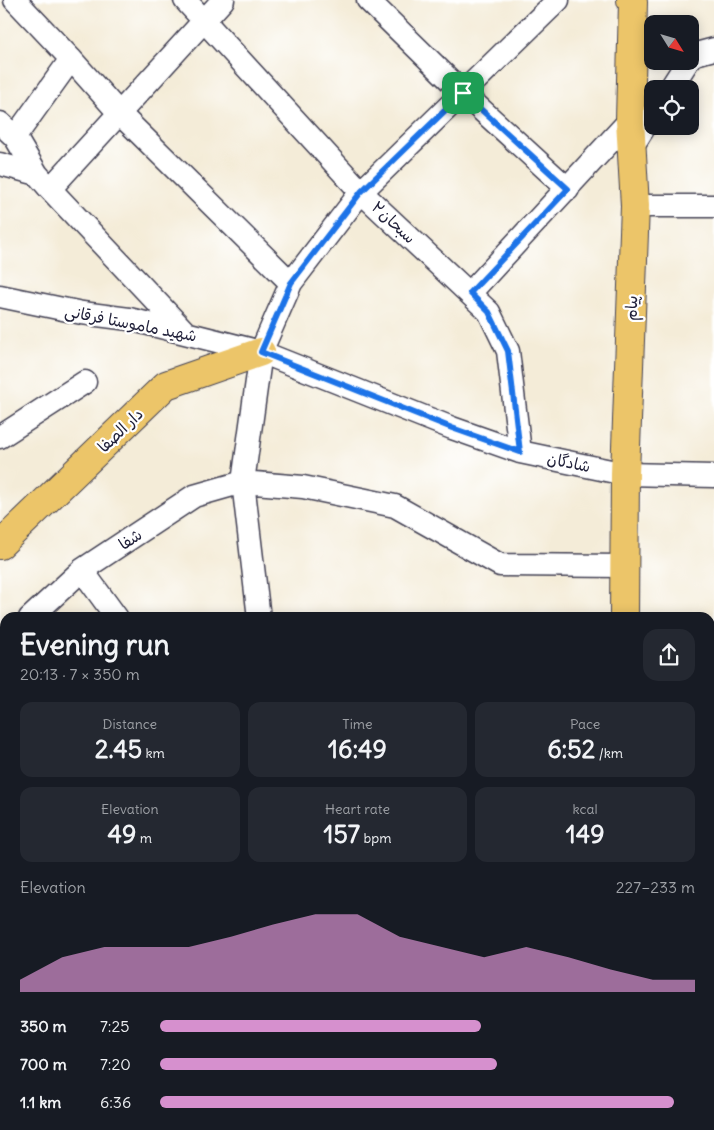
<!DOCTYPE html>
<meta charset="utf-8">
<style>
body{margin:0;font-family:Delius,"Playpen Sans Arabic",sans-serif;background:#242831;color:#f1f3f6;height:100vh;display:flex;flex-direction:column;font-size:19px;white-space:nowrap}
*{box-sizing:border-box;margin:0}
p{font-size:16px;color:#9ea1a6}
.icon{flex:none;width:28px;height:28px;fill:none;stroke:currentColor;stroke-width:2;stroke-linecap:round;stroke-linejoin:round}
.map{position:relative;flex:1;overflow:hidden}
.panel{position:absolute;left:0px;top:612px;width:715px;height:518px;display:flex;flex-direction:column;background:#171b24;border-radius:15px 15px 0 0;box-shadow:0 2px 12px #0003}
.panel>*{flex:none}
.needle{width:32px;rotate:127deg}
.buttons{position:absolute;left:644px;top:15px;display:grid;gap:10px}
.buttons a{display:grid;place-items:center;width:55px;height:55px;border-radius:10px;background:#171b24;box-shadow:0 2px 12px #0003;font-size:25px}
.pin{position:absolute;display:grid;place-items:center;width:42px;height:42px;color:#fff;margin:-21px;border-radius:10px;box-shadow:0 2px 8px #0006}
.round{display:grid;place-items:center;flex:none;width:52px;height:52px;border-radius:15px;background:#242831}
.overview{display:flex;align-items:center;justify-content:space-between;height:85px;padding:0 20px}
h1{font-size:28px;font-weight:700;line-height:38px}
.figures{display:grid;grid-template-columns:repeat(3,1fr);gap:8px;height:85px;padding:5px 20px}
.figures div{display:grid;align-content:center;border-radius:12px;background:#242831;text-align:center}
.figures b{font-size:25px;font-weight:700}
.figures small{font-size:14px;font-weight:400}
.figures p{font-size:14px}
.chart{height:140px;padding:10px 20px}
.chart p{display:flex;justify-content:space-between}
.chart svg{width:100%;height:90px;margin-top:5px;fill:#d690ce;opacity:.7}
ul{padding:0 20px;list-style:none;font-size:16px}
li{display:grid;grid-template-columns:80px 60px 1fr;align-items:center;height:38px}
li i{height:12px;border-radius:6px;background:#d690ce}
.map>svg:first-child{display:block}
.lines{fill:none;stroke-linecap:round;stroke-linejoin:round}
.minor-casing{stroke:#424053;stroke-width:25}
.major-casing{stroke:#424053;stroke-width:30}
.minor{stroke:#fff;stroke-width:22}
.major{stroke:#ecc569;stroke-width:28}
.route-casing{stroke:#fff;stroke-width:10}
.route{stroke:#1a73e8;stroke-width:6}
.labels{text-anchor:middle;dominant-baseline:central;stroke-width:4.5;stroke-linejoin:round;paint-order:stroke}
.street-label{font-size:16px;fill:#22223b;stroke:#fff}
</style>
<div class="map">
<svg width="714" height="1130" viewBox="0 0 714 1130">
<rect width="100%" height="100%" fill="#fff"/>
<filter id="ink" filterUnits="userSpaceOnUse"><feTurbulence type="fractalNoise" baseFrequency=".02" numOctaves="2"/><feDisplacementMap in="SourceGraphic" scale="10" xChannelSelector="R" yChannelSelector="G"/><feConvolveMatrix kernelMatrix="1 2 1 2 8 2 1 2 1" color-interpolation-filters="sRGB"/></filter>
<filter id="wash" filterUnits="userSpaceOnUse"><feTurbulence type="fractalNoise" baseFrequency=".0096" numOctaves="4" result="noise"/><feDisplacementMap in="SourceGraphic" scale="20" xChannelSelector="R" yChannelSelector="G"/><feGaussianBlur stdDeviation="1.12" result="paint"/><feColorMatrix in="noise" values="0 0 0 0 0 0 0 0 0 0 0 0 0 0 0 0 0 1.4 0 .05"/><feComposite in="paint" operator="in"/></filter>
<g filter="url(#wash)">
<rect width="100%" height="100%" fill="#f4ecd8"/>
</g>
<g filter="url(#ink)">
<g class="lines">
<g class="minor-casing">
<path id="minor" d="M 15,0 L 71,59 L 119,113 L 291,283
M 185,0 L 361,192 L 489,312 L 508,351 L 520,452
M 368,0 L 463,93 L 568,189
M 690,59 L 692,55 L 714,49
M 670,89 L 688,61
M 0,123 L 15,137 L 37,174 L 50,189 L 186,333
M 15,137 L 71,59
M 632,147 L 652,115
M 0,164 L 37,174
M 50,189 L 223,0
M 635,206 L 714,206
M 470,293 L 630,120
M 0,296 L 82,313 L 129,319 L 261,352 L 452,428 L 520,452 L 625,474 L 714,476
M 0,437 L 85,382
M 82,570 L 117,618
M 30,618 L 82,570 L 194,496 L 243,482 L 303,487 L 395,506 L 500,565 L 625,566
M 259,618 L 243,482 L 261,352 L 291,283 L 361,192 L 558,0
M 0,649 L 5,644
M 0,760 L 5,764
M 710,847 L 714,841
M 0,946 L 5,953
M 0,1055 L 5,1062
M 710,1090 L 714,1091
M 70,1125 L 74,1130
M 407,1125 L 417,1130
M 40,1130 L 46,1125
M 186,1130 L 190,1125"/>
</g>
<g class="major-casing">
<path id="major" d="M 0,545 L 166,385 L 261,352
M 624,618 L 625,474 L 635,206 L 630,120 L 633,2 L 631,0
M 652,1125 L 655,1130"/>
</g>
<use href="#minor" class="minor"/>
<use href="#major" class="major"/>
</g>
</g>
<g class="lines" filter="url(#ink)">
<g class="route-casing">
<path id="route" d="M 463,93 L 568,189 L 470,293 L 489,312 L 508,351 L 520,452 L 452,428 L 261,352 L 291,283 L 361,192 Z"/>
</g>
<use href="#route" class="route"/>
</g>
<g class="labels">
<g class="street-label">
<text transform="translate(394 222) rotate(43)">سبحان۲</text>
<text transform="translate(631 308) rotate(-88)">پیام</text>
<text transform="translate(131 323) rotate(11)">شهید ماموستا فرقانی</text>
<text transform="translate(120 430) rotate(-44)">دار الصفا</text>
<text transform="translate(569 462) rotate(12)">شادگان</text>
<text transform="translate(130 539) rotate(-34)">شفا</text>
</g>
</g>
</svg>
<div class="buttons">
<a><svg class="needle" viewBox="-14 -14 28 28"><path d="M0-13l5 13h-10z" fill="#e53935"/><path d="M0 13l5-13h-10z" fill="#9ea1a6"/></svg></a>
<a><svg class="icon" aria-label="locate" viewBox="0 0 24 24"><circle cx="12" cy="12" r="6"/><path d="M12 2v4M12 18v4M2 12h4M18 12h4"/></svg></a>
</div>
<div class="pin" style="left:463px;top:93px;background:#1e9e55"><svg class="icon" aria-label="arrive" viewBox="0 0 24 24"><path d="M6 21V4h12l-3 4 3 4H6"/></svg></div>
<section class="panel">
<div class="overview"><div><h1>Evening run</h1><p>20:13 · 7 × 350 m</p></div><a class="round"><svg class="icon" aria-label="share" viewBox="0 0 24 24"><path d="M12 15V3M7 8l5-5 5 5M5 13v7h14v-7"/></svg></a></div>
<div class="figures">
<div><p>Distance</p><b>2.45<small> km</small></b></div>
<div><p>Time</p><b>16:49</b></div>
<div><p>Pace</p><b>6:52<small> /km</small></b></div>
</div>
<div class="figures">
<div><p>Elevation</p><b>49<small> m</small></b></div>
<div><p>Heart rate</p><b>157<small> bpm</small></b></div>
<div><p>kcal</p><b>149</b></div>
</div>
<div class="chart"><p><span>Elevation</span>227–233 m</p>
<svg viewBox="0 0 160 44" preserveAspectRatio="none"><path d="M0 44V38L10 27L20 22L30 22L40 22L50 17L60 11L70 6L80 6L90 17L100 22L110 27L120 22L130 27L140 33L150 38L160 38V44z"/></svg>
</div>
<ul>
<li><b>350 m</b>7:25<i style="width:60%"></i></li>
<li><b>700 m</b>7:20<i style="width:63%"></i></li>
<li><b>1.1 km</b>6:36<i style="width:96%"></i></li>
</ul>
</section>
</div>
